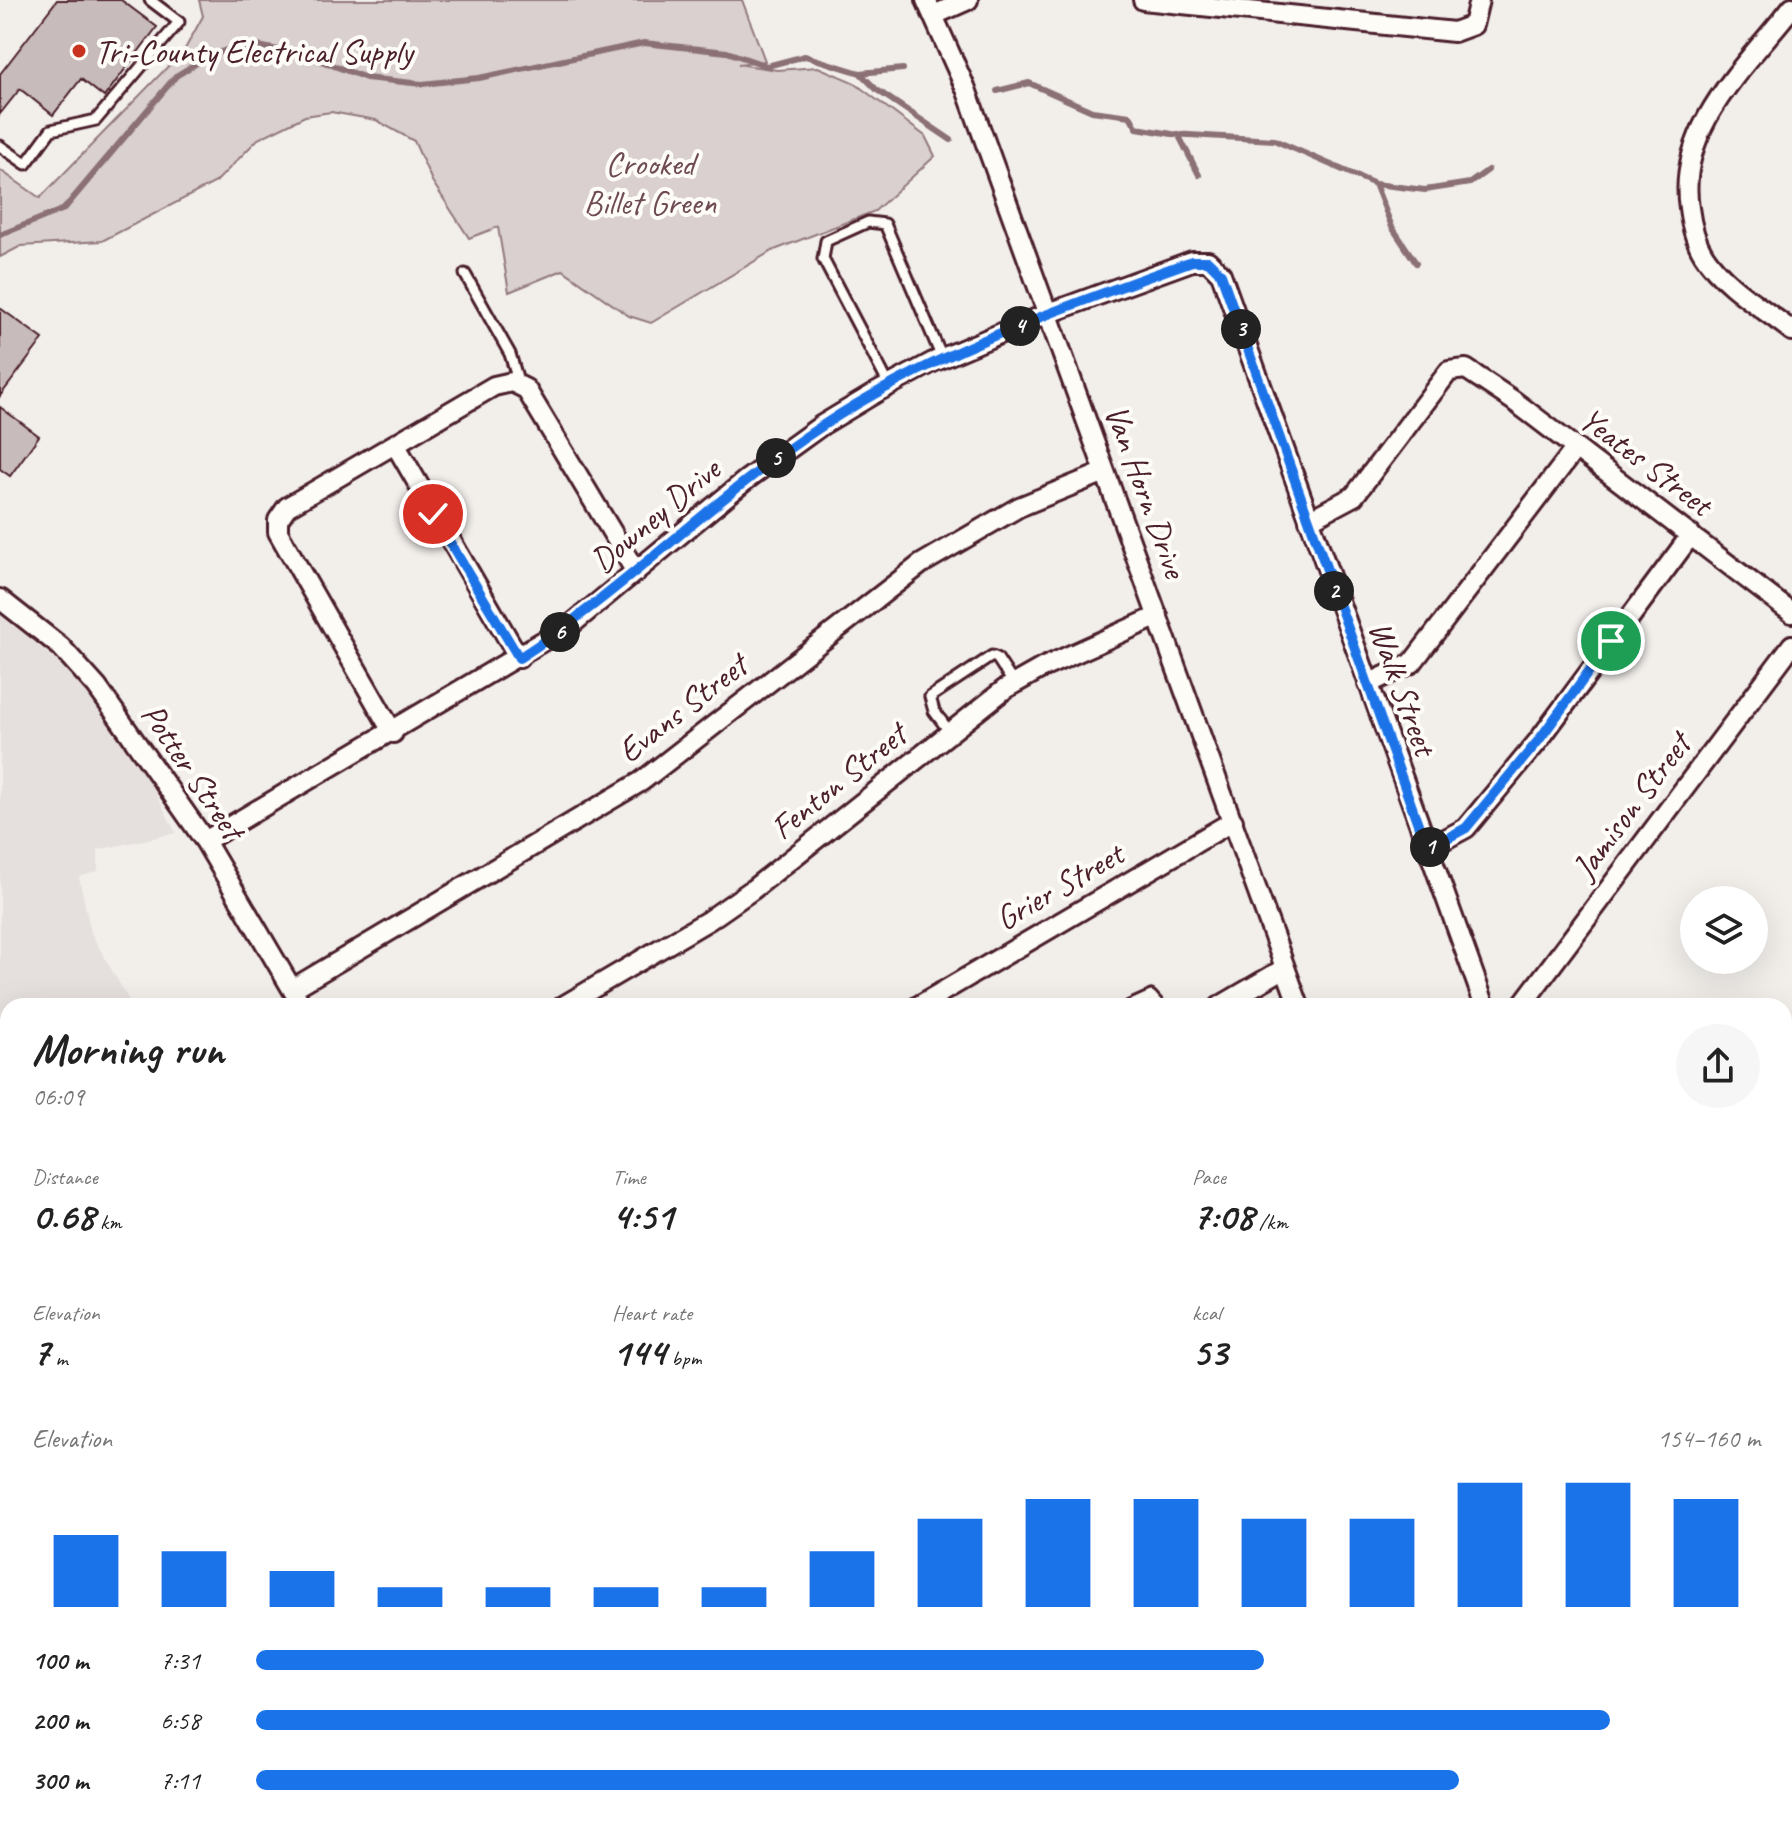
<!DOCTYPE html>
<meta charset="utf-8">
<style>
body{margin:0;font-family:Caveat,sans-serif;background:#f6f6f6;color:#222;height:100vh;display:flex;flex-direction:column;font-size:30px;white-space:nowrap}
*{box-sizing:border-box;margin:0}
p{font-size:26px;color:#767676}
.icon{flex:none;width:44px;height:44px;fill:none;stroke:currentColor;stroke-width:2;stroke-linecap:round;stroke-linejoin:round}
.map{position:relative;flex:1;overflow:hidden}
.sheet{position:absolute;left:0px;top:998px;width:1792px;height:830px;display:flex;flex-direction:column;background:#fff;border-radius:24px 24px 0 0;box-shadow:0 8px 32px #0002}
.sheet>*{flex:none}
.fabs{position:absolute;left:1680px;top:886px;display:grid;gap:16px}
.fabs a{display:grid;place-items:center;width:88px;height:88px;border-radius:50%;background:#fff;box-shadow:0 8px 32px #0002;font-size:40px}
.pin{position:absolute;display:grid;place-items:center;width:68px;height:68px;color:#fff;margin:-34px;border:4px solid #fff;border-radius:50%;box-shadow:0 2px 8px #0007}
.km{position:absolute;width:40px;height:40px;margin:-20px;border-radius:50%;background:#222;color:#fff;font-size:22px;line-height:40px;text-align:center}
.round{display:grid;place-items:center;flex:none;width:84px;height:84px;border-radius:42px;background:#f6f6f6}
.summary{display:flex;align-items:center;justify-content:space-between;height:136px;padding:0 32px}
h1{font-size:44px;font-weight:700;line-height:60px}
.metrics{display:grid;grid-template-columns:repeat(3,1fr);gap:12px;height:136px;padding:8px 32px}
.metrics div{display:grid;align-content:center}
.metrics b{font-size:40px;font-weight:700}
.metrics small{font-size:22px;font-weight:400}
.metrics p{font-size:22px}
.chart{height:224px;padding:16px 32px}
.chart p{display:flex;justify-content:space-between}
.chart svg{width:100%;height:144px;margin-top:8px;stroke:#1a73e8;stroke-width:6}
ul{padding:0 32px;list-style:none;font-size:26px}
li{display:grid;grid-template-columns:128px 96px 1fr;align-items:center;height:60px}
li i{height:20px;border-radius:10px;background:#1a73e8}
.map>svg:first-child{display:block}
.built{fill:#e5dfdd}
.green{fill:#d9d0cf;stroke:#92787d;stroke-width:2}
.lines{fill:none;stroke-linecap:round;stroke-linejoin:round}
.stream{stroke:#8b6f75;stroke-width:6}
.building{fill:#c8bbbb;stroke:#4a1f2b;stroke-width:2}
.service-casing{stroke:#4a1f2b;stroke-width:15}
.minor-casing{stroke:#4a1f2b;stroke-width:24}
.service{stroke:#fdfcf7;stroke-width:9}
.minor{stroke:#fdfcf7;stroke-width:18}
.route-casing{stroke:#fff;stroke-width:16}
.route{stroke:#1a73e8;stroke-width:10}
.poi-dot{fill:#c8321e;stroke:#fdfcf7;stroke-width:3}
.labels{text-anchor:middle;dominant-baseline:central;stroke-width:8;stroke-linejoin:round;paint-order:stroke}
.poi-label{font-size:34px;fill:#4a1f2b;stroke:#fdfcf7;text-anchor:start}
.park-label{font-size:34px;fill:#6e4b54;stroke:#fdfcf7}
.street-label{font-size:34px;fill:#4a1f2b;stroke:#fdfcf7}
</style>
<div class="map">
<svg width="1792" height="1827" viewBox="0 0 1792 1827">
<rect width="100%" height="100%" fill="#f2efeb"/>
<filter id="ink" filterUnits="userSpaceOnUse"><feTurbulence type="fractalNoise" baseFrequency=".0125" numOctaves="2"/><feDisplacementMap in="SourceGraphic" scale="16" xChannelSelector="R" yChannelSelector="G"/><feConvolveMatrix kernelMatrix="1 2 1 2 8 2 1 2 1" color-interpolation-filters="sRGB"/></filter>
<g filter="url(#ink)">
<path class="built" d="M 0,615 L 83,681 L 140,763 L 176,833 L 98,850 L 98,871 L 79,877 L 91,933 L 132,1006 L 8,1006 L 8,1820 L 309,1820 L 304,1827 L 0,1827 Z"/>
<path class="green" d="M 199,0 L 742,0 L 765,61 L 738,64 L 777,70 L 818,67 L 853,82 L 925,136 L 935,156 L 875,211 L 772,251 L 651,323 L 629,316 L 563,270 L 509,292 L 498,227 L 469,238 L 432,181 L 414,141 L 376,120 L 331,112 L 305,116 L 258,139 L 216,182 L 102,241 L 21,246 L 0,257 L 0,170 L 40,198 L 185,49 L 203,16 Z"/>
<g class="lines">
<path class="stream" d="M 860,73 L 877,90 L 951,140
M 997,91 L 1029,83 L 1092,111 L 1130,116 L 1137,128 L 1172,134 L 1274,140 L 1375,184 L 1425,190 L 1470,183 L 1488,170
M 1178,134 L 1199,175
M 1375,184 L 1392,227 L 1416,263
M 0,235 L 64,209 L 176,76 L 205,58 L 229,49 L 258,46 L 308,56 L 366,78 L 422,84 L 479,78 L 644,43 L 727,52 L 767,66 L 805,56 L 860,73 L 903,69"/>
</g>
<path class="building" d="M 57,0 L 121,0 L 157,27 L 104,97 L 81,79 L 53,115 L 20,89 L 0,114 L 0,74 Z
M 0,308 L 43,339 L 0,396 Z
M 0,407 L 39,436 L 10,476 L 0,469 Z"/>
<g class="lines">
<g class="service-casing">
<path id="service" d="M 0,146 L 26,164 L 51,130 L 96,120 L 179,22 L 150,0
M 465,274 L 510,354 L 519,384
M 889,385 L 823,259 L 826,241 L 868,222 L 885,224 L 942,358
M 949,731 L 934,711 L 930,697 L 992,656 L 997,658 L 1014,684
M 1129,1006 L 1151,996 L 1160,1006"/>
</g>
<g class="minor-casing">
<path id="minor" d="M 926,0 L 966,89 L 1299,1006
M 1143,0 L 1454,32 L 1473,25 L 1479,0
M 1792,7 C 1746,66 1676,127 1689,208 C 1691,224 1695,241 1704,255 C 1724,286 1763,308 1792,331
M 934,15 L 968,0
M 395,444 L 519,658
M 1309,520 L 1354,496 L 1449,371 L 1466,369 L 1514,401 L 1792,613
M 0,599 L 61,647 L 97,687 L 205,841 L 302,1006
M 1368,684 L 1412,663 L 1575,449
M 393,733 L 278,532 L 278,520 L 287,507 L 494,386 L 512,382 L 526,389 L 636,572
M 205,841 L 572,624 L 746,480 L 822,425 L 877,392 L 933,362 L 1049,313 L 1192,261 L 1208,261 L 1221,274 L 1485,1006
M 1427,849 L 1466,828 L 1539,740 L 1691,535
M 292,989 L 642,781 L 921,564 L 1019,507 L 1105,472
M 563,1006 L 709,920 L 752,890 L 1005,689 L 1042,668 L 1158,616
M 918,1006 L 1233,821
M 1220,1006 L 1285,968
M 1521,1006 L 1792,645
M 1784,1052 L 1792,1041
M 1784,1360 L 1792,1366
M 1784,1722 L 1792,1727
M 420,1827 L 426,1820
M 622,1827 L 627,1820
M 1555,1827 L 1561,1820"/>
</g>
<use href="#service" class="service"/>
<use href="#minor" class="minor"/>
</g>
</g>
<g class="lines" filter="url(#ink)">
<g class="route-casing">
<path id="route" d="M 433,514 L 519,658 C 626,589 715,496 822,426 C 935,351 1065,307 1192,261 L 1208,261 L 1221,274 L 1427,849 L 1466,828 L 1539,740 L 1611,641"/>
</g>
<use href="#route" class="route"/>
</g>
<circle class="poi-dot" cx="79" cy="51" r="8"/>
<g class="labels">
<g class="poi-label">
<text x="95" y="51">Tri-County Electrical Supply</text>
</g>
<g class="park-label">
<text x="650" y="163">Crooked<tspan x="650" dy="39">Billet Green</tspan></text>
</g>
<g class="street-label">
<text transform="translate(1646 461) rotate(37)">Yeates Street</text>
<text transform="translate(1146 491) rotate(70)">Van Horn Drive</text>
<text transform="translate(655 515) rotate(-40)">Downey Drive</text>
<text transform="translate(1403 688) rotate(70)">Walk Street</text>
<text transform="translate(682 708) rotate(-38)">Evans Street</text>
<text transform="translate(193 771) rotate(56)">Potter Street</text>
<text transform="translate(838 781) rotate(-39)">Fenton Street</text>
<text transform="translate(1631 806) rotate(-53)">Jamison Street</text>
<text transform="translate(1059 886) rotate(-30)">Grier Street</text>
</g>
</g>
</svg>
<div class="fabs">
<a><svg class="icon" aria-label="layers" viewBox="0 0 24 24"><path d="M12 4l9 5-9 5-9-5zM3 14l9 5 9-5"/></svg></a>
</div>
<div class="pin" style="left:1611px;top:641px;background:#1e9e55"><svg class="icon" aria-label="arrive" viewBox="0 0 24 24"><path d="M6 21V4h12l-3 4 3 4H6"/></svg></div>
<div class="pin" style="left:433px;top:514px;background:#d93025"><svg class="icon" aria-label="check" viewBox="0 0 24 24"><path d="M5 12l5 5 9-10"/></svg></div>
<b class="km" style="left:1430px;top:847px">1</b>
<b class="km" style="left:1334px;top:591px">2</b>
<b class="km" style="left:1241px;top:329px">3</b>
<b class="km" style="left:1020px;top:326px">4</b>
<b class="km" style="left:776px;top:458px">5</b>
<b class="km" style="left:560px;top:632px">6</b>
<section class="sheet">
<div class="summary"><div><h1>Morning run</h1><p>06:09</p></div><a class="round"><svg class="icon" aria-label="share" viewBox="0 0 24 24"><path d="M12 15V3M7 8l5-5 5 5M5 13v7h14v-7"/></svg></a></div>
<div class="metrics">
<div><p>Distance</p><b>0.68<small> km</small></b></div>
<div><p>Time</p><b>4:51</b></div>
<div><p>Pace</p><b>7:08<small> /km</small></b></div>
</div>
<div class="metrics">
<div><p>Elevation</p><b>7<small> m</small></b></div>
<div><p>Heart rate</p><b>144<small> bpm</small></b></div>
<div><p>kcal</p><b>53</b></div>
</div>
<div class="chart"><p><span>Elevation</span>154–160 m</p>
<svg viewBox="0 0 160 44" preserveAspectRatio="none"><path d="M5 44V22M15 44V27M25 44V33M35 44V38M45 44V38M55 44V38M65 44V38M75 44V27M85 44V17M95 44V11M105 44V11M115 44V17M125 44V17M135 44V6M145 44V6M155 44V11"/></svg>
</div>
<ul>
<li><b>100 m</b>7:31<i style="width:67%"></i></li>
<li><b>200 m</b>6:58<i style="width:90%"></i></li>
<li><b>300 m</b>7:11<i style="width:80%"></i></li>
</ul>
</section>
</div>
